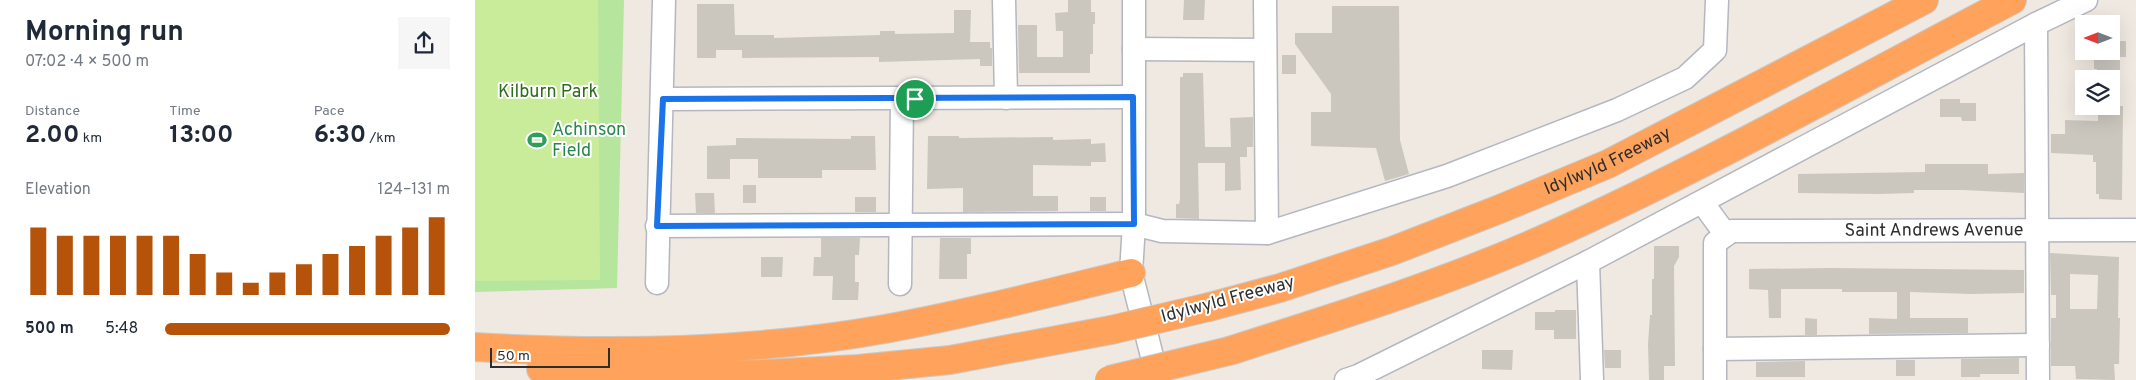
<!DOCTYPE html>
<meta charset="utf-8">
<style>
body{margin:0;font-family:Overpass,sans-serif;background:#f6f6f7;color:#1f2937;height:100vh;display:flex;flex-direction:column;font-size:19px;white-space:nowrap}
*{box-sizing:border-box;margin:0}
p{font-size:16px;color:#747a83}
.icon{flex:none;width:28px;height:28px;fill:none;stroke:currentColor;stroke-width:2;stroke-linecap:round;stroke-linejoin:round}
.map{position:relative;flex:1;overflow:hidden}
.details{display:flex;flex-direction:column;background:#fff;width:475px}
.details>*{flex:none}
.needle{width:32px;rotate:270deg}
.buttons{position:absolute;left:1600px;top:15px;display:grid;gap:10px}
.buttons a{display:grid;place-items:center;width:45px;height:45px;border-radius:0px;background:#fff;box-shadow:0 5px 20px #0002;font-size:25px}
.scale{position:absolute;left:15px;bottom:12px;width:120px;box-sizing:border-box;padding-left:5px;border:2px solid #2e2e2e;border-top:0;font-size:14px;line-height:18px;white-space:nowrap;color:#2e2e2e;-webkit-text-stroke:4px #fff;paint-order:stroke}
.pin{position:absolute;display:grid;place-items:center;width:42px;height:42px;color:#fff;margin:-21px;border:2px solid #fff;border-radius:50%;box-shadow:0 1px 5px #0007}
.round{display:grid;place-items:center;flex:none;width:52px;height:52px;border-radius:0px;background:#f6f6f7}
.overview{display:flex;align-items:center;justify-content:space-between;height:85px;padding:0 25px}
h1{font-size:28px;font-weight:700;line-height:38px}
.stats{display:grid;grid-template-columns:repeat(3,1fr);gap:8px;height:85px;padding:5px 25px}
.stats div{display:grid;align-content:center}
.stats b{font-size:25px;font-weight:700}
.stats small{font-size:14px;font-weight:400}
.stats p{font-size:14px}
.chart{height:140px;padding:10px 25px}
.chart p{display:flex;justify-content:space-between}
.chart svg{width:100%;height:90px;margin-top:5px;stroke:#b45309;stroke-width:6}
ul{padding:0 25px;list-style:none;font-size:16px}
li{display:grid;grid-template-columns:80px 60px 1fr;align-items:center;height:38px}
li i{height:12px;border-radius:6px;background:#b45309}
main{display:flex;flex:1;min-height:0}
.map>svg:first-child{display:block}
.green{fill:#b6e59e}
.pitch{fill:#c9ec9a}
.building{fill:#cbc7bf;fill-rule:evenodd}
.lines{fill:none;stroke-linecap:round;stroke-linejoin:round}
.minor-casing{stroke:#b4b7c1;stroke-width:25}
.highway-casing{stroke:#c9c9c9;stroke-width:30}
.minor{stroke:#fff;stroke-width:22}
.highway{stroke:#ffa35c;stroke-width:28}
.highway-bridge-casing{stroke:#c9c9c9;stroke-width:30;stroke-linecap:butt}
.highway-bridge{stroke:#ffa35c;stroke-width:28}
.route-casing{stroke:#fff;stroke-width:10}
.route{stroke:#1a73e8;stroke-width:6}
.labels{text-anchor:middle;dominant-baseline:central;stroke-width:4;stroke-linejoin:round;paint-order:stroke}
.park-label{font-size:18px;fill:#2c6e1b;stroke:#fff}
.leisure-label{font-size:18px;fill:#27864d;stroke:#fff;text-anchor:start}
.street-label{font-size:18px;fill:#2e2e2e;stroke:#fff}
</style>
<main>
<section class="details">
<div class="overview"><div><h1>Morning run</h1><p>07:02 · 4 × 500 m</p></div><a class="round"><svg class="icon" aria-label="share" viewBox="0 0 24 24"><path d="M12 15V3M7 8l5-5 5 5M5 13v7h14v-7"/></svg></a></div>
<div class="stats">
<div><p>Distance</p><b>2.00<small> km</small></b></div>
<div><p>Time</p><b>13:00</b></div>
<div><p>Pace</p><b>6:30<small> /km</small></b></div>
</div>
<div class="chart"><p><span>Elevation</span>124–131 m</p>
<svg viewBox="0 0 160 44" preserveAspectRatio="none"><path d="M5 44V11M15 44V15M25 44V15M35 44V15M45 44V15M55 44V15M65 44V24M75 44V33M85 44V38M95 44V33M105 44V29M115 44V24M125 44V20M135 44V15M145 44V11M155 44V6"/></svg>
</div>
<ul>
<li><b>500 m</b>5:48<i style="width:100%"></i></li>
</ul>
</section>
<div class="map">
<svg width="1661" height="380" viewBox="0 0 1661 380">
<rect width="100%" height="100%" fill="#efe9e1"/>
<path class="green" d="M 0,0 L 149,0 L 142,288 L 0,292 Z"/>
<path class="pitch" d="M 0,0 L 123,0 L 125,280 L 0,281 Z"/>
<path class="building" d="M 593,0 L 616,0 L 616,12 L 620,12 L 620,24 L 618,24 L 618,54 L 615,54 L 615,73 L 544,73 L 543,25 L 562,25 L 562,57 L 588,57 L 588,31 L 581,31 L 580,13 L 593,12 Z
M 709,0 L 730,0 L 729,20 L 708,20 Z
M 222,4 L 259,4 L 260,35 L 299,35 L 299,38 L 405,35 L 405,31 L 420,31 L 420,34 L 479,33 L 479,10 L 496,10 L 495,42 L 515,42 L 515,48 L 517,48 L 517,66 L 505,66 L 505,59 L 404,62 L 404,57 L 267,58 L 267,50 L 241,50 L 241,58 L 222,58 Z
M 857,6 L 924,6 L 925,140 L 934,174 L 910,181 L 901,148 L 836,146 L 836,112 L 856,112 L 856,94 L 820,44 L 820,33 L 857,33 Z
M 1636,41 L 1651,41 L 1651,57 L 1645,57 L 1645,79 L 1622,79 L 1622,69 L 1619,69 L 1619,51 L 1636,51 Z
M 807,55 L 821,55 L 821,74 L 807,74 Z
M 708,73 L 728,73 L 730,147 L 756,147 L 755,118 L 778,117 L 778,147 L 772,147 L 772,157 L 765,157 L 766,190 L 750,191 L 750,163 L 723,163 L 724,219 L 701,218 L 701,204 L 704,204 L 705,200 L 705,77 L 708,77 Z
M 1465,99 L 1485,99 L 1485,103 L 1501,103 L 1501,121 L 1487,121 L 1486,117 L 1465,117 Z
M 1626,106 L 1648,106 L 1647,200 L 1624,199 L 1624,194 L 1621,194 L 1621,162 L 1618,162 L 1618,155 L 1576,153 L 1576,134 L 1590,134 L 1590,120 L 1623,121 L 1623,111 L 1627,111 Z
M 376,136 L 400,136 L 401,170 L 347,170 L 347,178 L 283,178 L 283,159 L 255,159 L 255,179 L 232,179 L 232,146 L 261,145 L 261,138 L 376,139 Z
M 453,136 L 484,136 L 484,138 L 578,137 L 578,140 L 616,139 L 616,144 L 630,143 L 631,162 L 616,162 L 616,166 L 558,165 L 558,196 L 583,196 L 583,211 L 488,212 L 488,188 L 452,189 Z
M 1450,164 L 1513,164 L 1513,174 L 1549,173 L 1549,193 L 1488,190 L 1439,190 L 1439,193 L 1404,194 L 1323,193 L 1323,174 L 1450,172 Z
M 268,185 L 281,185 L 281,203 L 268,203 Z
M 220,193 L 239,193 L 240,213 L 221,213 Z
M 380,197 L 401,197 L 401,212 L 380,212 Z
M 615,197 L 631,197 L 631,211 L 615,211 Z
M 346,238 L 385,238 L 384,255 L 380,255 L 380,282 L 384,282 L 383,300 L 357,300 L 358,276 L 338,276 L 339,257 L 346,257 Z
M 465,238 L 496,238 L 496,254 L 492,254 L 492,279 L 464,279 Z
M 1179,246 L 1204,246 L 1204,257 L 1199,266 L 1200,366 L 1189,366 L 1189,380 L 1174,380 L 1173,344 L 1175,315 L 1177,315 L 1177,279 L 1179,279 Z
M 1575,253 L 1644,257 L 1643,318 L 1645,318 L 1644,364 L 1639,364 L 1640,380 L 1601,379 L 1600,366 L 1576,366 L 1576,318 L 1581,318 L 1581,295 L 1576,295 ZM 1595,274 L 1623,275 L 1622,309 L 1595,309 Z
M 286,257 L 308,257 L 307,277 L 286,277 Z
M 1356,268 L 1549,270 L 1549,293 L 1496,294 L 1435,292 L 1435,318 L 1493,318 L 1493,333 L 1394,334 L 1394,318 L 1422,319 L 1422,292 L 1367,292 L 1367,289 L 1306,289 L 1306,318 L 1294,318 L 1293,290 L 1274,289 L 1274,269 Z
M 1080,310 L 1101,310 L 1101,339 L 1079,339 L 1079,330 L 1060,330 L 1060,312 L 1080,312 Z
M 1330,318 L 1342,319 L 1342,335 L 1330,335 Z
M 1007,350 L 1038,350 L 1037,370 L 1007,369 Z
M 1129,350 L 1146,350 L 1146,368 L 1130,368 Z
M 1544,358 L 1544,374 L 1505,374 L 1505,377 L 1486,377 L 1486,359 Z
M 1421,360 L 1440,360 L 1440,376 L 1421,376 Z
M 1330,361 L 1330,377 L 1281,377 L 1281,362 Z"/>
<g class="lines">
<g class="minor-casing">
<g id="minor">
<path d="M 529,0 L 531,98"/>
<path d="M 659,0 L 659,224 L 656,273 L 683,380"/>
<path d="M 1561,24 L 1563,380"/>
<path d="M 659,49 L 790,50"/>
<path d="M 188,99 L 658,97"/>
<path d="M 1227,202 L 1251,235"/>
<path d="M 182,226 L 659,224 L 687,231 L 792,233 L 790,0"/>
<path d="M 792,233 L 972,176 L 1142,110 L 1210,78 L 1240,50 L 1242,0"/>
<path d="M 1113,262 L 1117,380"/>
<path d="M 182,283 L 189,0"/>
<path d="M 425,284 L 427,99"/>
<path d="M 1240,349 L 1563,345"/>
<path d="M 871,380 L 883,376 L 1113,262 L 1561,24 L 1611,0"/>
<path id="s1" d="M 1240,380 L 1240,243 L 1256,231 L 1661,230"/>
</g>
</g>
<g class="highway-casing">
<g id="highway">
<path id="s2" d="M 734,307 L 805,288 L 917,251 L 1025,209 L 1133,164 L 1449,0"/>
<path d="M 0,347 C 136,355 275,353 410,329 C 493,314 574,293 656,273"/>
<path d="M 754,351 C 861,317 968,284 1071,238 C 1230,167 1382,81 1537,0"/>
<path d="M 66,369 L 188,375 L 287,374 L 383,369 L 475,360 L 636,330"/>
</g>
</g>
<use href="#minor" class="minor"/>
<use href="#highway" class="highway"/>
<g class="highway-bridge-casing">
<path id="highway-bridge" d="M 636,330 L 734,307
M 634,380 L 754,351"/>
</g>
<use href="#highway-bridge" class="highway-bridge"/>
</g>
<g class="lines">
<g class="route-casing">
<path id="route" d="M 658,97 L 659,224 L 182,226 L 188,99 Z"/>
</g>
<use href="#route" class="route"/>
</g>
<defs>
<g id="stadium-bare" transform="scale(1.5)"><path d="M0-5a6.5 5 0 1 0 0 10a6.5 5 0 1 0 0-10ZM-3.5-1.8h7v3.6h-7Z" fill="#2e9e5b" stroke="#fff" stroke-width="2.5" paint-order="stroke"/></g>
</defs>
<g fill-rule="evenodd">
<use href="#stadium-bare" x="62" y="140"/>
</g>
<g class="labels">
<g class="park-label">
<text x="73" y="92">Kilburn Park</text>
</g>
<g class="leisure-label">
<text x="77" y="130">Achinson<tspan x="77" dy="21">Field</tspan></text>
</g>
<g class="street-label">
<text stroke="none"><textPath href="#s2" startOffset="425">Idylwyld Freeway</textPath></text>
<text stroke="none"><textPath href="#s1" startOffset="360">Saint Andrews Avenue</textPath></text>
<text transform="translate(753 300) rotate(-15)">Idylwyld Freeway</text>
</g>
</g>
</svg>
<div class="buttons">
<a><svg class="needle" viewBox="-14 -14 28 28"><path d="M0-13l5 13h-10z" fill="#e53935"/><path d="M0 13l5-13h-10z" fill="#747a83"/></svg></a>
<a><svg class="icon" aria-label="layers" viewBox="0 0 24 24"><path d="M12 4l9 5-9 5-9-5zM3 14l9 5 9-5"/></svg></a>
</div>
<div class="scale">50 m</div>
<div class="pin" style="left:440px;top:99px;background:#1e9e55"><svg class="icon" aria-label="arrive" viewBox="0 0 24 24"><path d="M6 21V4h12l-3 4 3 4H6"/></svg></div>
</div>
</main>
